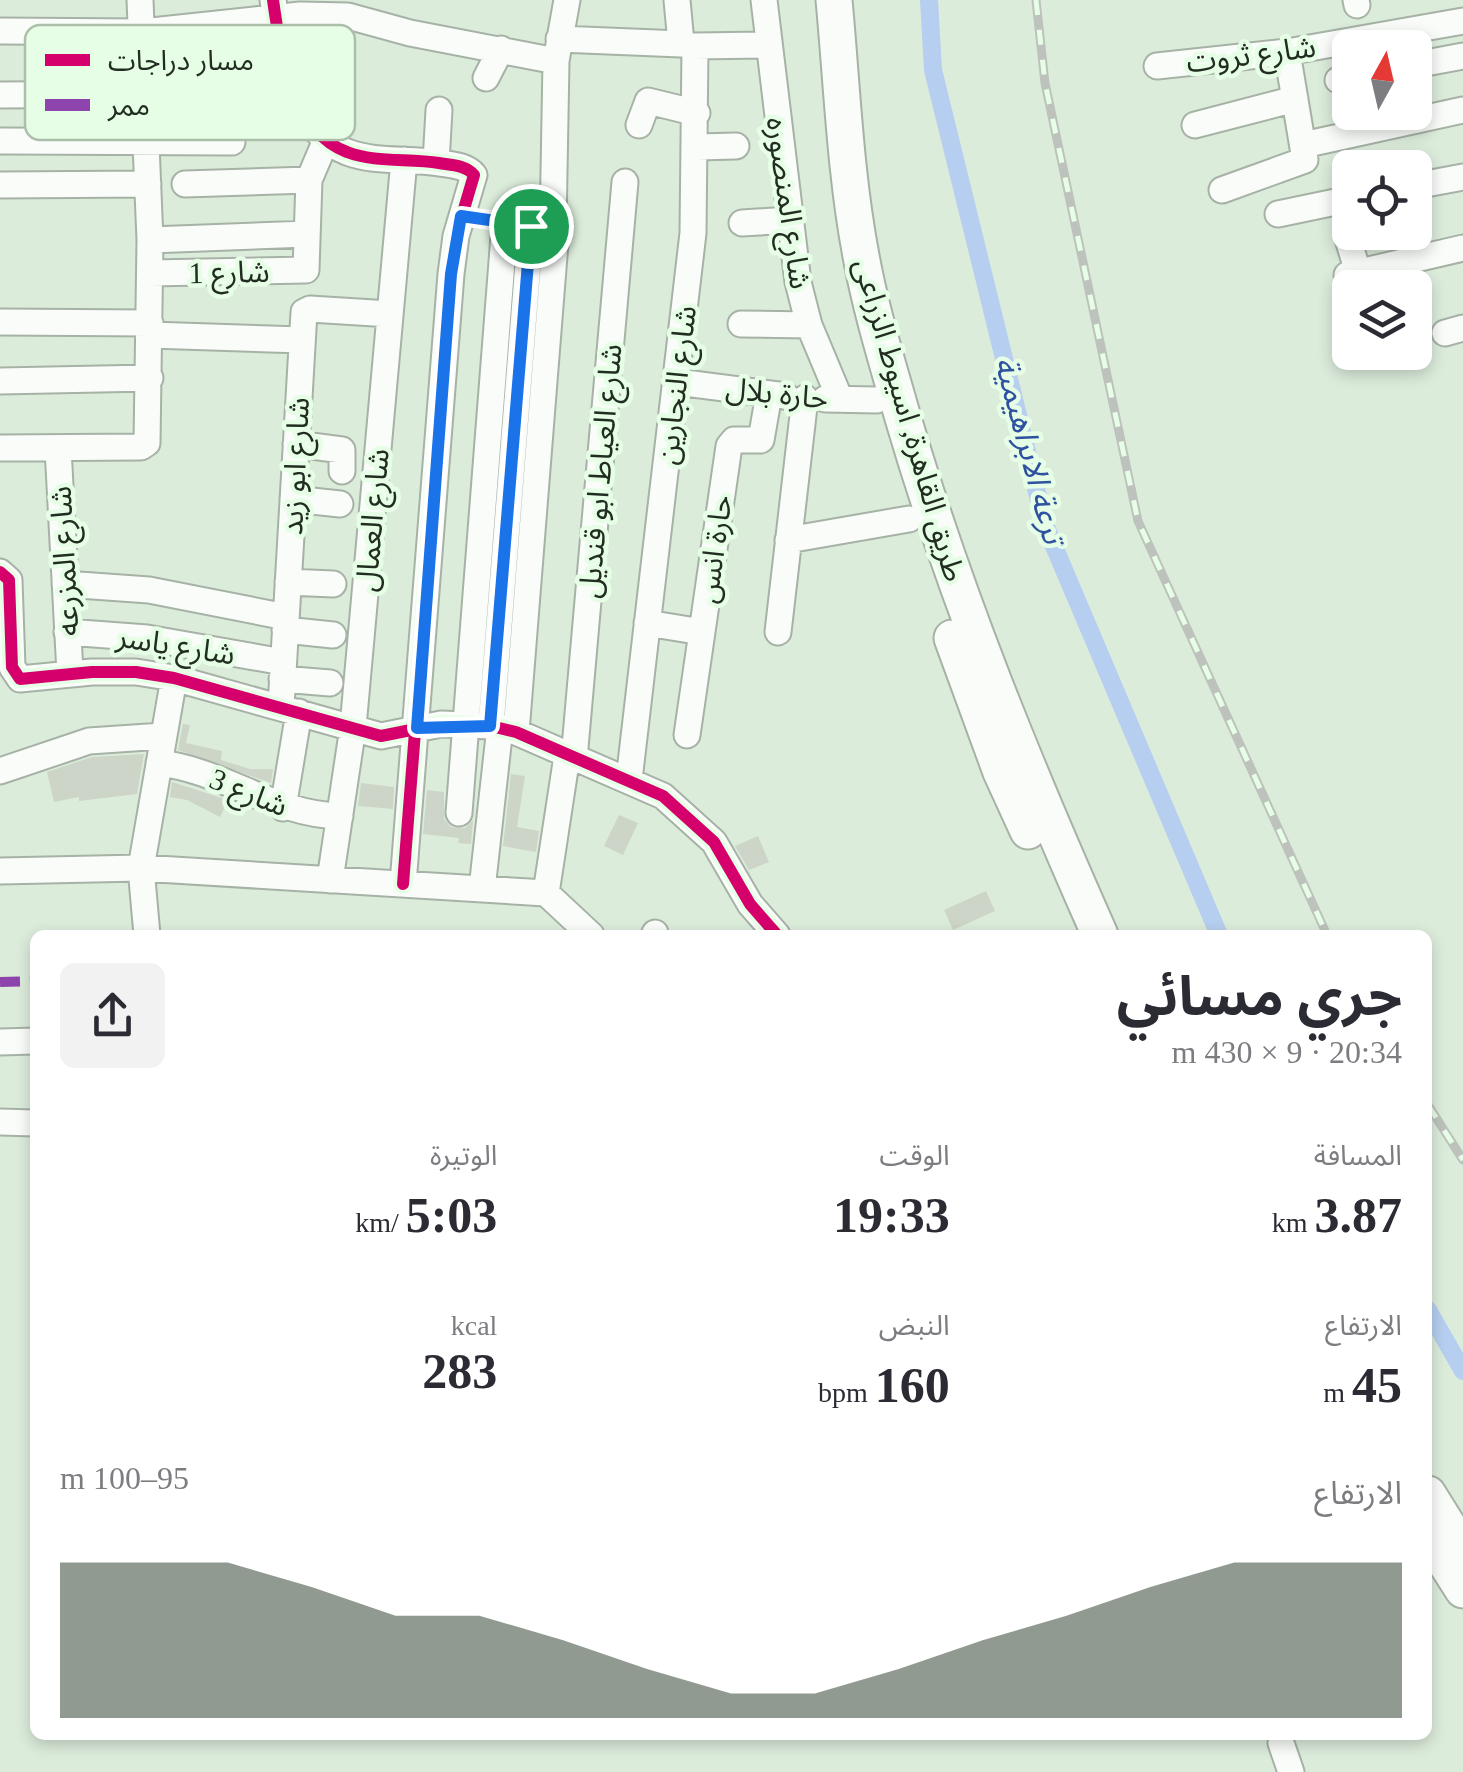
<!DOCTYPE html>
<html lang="ar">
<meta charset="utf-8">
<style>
body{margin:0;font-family:"Times New Roman","Noto Sans Arabic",serif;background:#f2f2f3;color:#2b2b33;direction:rtl;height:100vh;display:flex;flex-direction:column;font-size:38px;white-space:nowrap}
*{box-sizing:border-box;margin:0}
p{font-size:32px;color:#7c7c81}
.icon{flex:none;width:55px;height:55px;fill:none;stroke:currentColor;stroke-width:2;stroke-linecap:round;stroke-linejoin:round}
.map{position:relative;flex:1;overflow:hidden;direction:ltr}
.sheet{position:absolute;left:30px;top:930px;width:1402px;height:810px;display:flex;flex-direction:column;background:#fff;border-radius:15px;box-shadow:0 5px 15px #0003;direction:rtl}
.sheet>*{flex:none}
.needle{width:65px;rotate:8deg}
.buttons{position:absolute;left:1332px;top:30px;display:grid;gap:20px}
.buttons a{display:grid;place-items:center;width:100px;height:100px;border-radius:15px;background:#fff;box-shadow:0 5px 15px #0003;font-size:50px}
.pin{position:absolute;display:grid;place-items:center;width:85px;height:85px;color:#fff;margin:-42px;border:5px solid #fff;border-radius:50%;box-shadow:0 2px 10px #0007}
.round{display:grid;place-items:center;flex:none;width:105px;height:105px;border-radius:15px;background:#f2f2f3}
.summary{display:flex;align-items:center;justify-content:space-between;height:170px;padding:0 30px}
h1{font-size:55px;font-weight:700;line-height:75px}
.figures{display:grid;grid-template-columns:repeat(3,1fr);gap:15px;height:170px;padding:10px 30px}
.figures div{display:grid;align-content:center}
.figures b{font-size:50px;font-weight:700}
.figures small{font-size:28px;font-weight:400}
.figures p{font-size:28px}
.chart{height:280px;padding:20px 30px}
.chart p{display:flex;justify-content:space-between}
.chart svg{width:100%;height:180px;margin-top:10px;fill:#637063;opacity:.7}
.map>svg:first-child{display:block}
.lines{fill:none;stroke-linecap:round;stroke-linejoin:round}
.canal{stroke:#b6ceef;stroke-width:18}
.building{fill:#ccd5c7}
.minor-casing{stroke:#a6b2a5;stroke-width:29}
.highway-casing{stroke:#a6b2a5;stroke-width:39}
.minor{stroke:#fafcfa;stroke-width:25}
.highway{stroke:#fafcfa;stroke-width:35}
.rail-casing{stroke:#bdc2bd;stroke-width:9}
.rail{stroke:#e7fee6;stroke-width:5;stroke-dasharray:15;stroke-linecap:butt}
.quiet{stroke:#8e44ad;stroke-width:10;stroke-dasharray:20 10;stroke-linecap:butt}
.cycleway-casing{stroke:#e7fee6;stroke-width:19}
.cycleway{stroke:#d6006c;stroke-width:12}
.route-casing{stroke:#fff;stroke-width:20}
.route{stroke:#1a73e8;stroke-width:12}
.labels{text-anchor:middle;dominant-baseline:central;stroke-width:9;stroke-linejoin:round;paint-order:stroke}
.street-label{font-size:30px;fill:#222d22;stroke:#e7fee6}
.water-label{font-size:32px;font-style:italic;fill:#2e529f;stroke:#e7fee6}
.key{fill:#e7fee6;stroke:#acbfab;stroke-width:2.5}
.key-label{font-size:28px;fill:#222d22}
</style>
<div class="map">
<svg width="1463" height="1772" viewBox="0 0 1463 1772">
<rect width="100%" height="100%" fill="#dcecdb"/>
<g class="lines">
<path class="canal" d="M 929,0 L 933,70 L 1045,525 L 1219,935
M 1428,1310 L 1463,1371"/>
</g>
<path class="building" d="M 183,724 L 190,725 L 186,743 L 222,751 L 221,760 L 250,769 L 273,769 L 271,783 L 178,750 Z
M 144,754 L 137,794 L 79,801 L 79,797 L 54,802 L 47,772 L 92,757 Z
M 511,774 L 525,776 L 517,827 L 539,831 L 536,852 L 503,846 Z
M 172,782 L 228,800 L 220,817 L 187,800 L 170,797 Z
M 361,783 L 394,787 L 393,809 L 358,806 Z
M 427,790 L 444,792 L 444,819 L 451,827 L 465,828 L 473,820 L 471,844 L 458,843 L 459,838 L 423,834 Z
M 619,815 L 638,823 L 623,855 L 604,846 Z
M 758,836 L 769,862 L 749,870 L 735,846 Z
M 986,891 L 995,911 L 953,930 L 944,910 Z"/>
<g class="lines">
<g class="minor-casing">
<path id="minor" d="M 273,0 C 280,50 292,132 347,152 C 375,163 409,158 439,163 C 451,165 466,165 474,175 L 456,236 L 451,274 L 403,884
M 764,0 L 798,282 L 809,325 L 840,399
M 1356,0 L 1357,5
M 0,31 L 142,32 L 300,15 L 348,16 L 410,33 L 556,61
M 559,39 L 681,44
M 695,46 L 769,45
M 240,48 L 279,43
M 1415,65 L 1463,56
M 1157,66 L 1287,52 L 1463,21
M 144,78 L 244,72
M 486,78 L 501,49
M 1338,80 L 1350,78
M 0,95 L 145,94
M 639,125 L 648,101 L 697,113
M 1195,125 L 1295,99
M 0,141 L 232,142
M 1303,145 L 1463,110
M 697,147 L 736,146
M 436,162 L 439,110
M 185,184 L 309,180
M 0,185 L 148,184
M 1415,186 L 1463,177
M 1222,190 L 1305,160 L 1287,52
M 1278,214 L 1350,199
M 742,223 L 790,220
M 1347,236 L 1358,272
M 150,240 L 307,234
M 150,273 L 306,270 L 309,180 L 326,140
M 1347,275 L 1463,248
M 0,322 L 150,323
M 741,324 L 809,325
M 1445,333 L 1463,328
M 150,335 L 302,340
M 0,381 L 150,378
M 677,382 L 786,396
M 825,399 L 877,400
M 296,444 L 342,450 L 342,471
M 0,448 L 141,447 L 147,443 L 150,240 L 140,0
M 58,448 L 70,673
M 293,499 L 340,504
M 788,540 L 909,519
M 0,572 L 9,580 L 12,667 L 20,679 L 92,672 L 136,672 L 174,678 L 381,736 L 441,724 L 491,726 L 516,732 L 663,796 L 714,842 L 750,904 L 777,935
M 288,582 L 333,584
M 65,584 L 149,590 L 286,617
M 647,623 L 702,632
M 285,630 L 333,635
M 67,632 L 147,638 L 283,662
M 778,632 L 805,398
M 282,679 L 330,683
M 281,707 L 304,312 L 310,309 L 390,314
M 491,726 L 531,226
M 516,732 L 556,231 L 553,228 L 556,61 L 567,0
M 687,735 L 729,446 L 734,440 L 761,440 L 769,394
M 574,759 L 625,182
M 159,763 C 223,770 274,815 340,816
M 0,771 L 89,741 L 163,736
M 629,780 L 693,233 L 695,47 L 681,43 L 677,0
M 283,808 L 299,712
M 459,813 L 505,223
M 0,871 L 141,868 L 546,893
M 330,880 L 353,727 L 404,160
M 482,889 L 500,727
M 546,893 L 567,756
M 546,893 L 591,935
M 147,935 L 141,868 L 174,678
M 654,935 L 655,933
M 0,1042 L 35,1041
M 0,1122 L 35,1123
M 1281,1743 L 1291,1772"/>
</g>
<g class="highway-casing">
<path id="highway" d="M 834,0 C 842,85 845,172 861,256 C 871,311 888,365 903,418 C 955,595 1025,766 1100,935
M 952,638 L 1001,772 L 1028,831
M 1428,1494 L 1463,1550
M 1428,1535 L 1463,1590"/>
</g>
<use href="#minor" class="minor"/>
<use href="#highway" class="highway"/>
<g class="rail-casing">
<path id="rail" d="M 1036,0 L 1045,83 L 1138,521 L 1327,935
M 1428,1105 L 1463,1160"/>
</g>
<use href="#rail" class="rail"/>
<path class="quiet" d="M 0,982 L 35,981"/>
<g class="cycleway-casing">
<path id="cycleway" d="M 273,0 C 280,50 292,132 347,152 C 375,163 409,158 439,163 C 451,165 466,165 474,175 L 456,236 L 451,274 L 403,884
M 0,572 L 9,580 L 12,667 L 20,679 L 92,672 L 136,672 L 174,678 L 381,736 L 441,724 L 491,726 L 516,732 L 663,796 L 714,842 L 750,904 L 777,935"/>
</g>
<use href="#cycleway" class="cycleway"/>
</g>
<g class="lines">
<g class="route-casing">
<path id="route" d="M 461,216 L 531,226 L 490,726 L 417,728 L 451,274 Z"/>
</g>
<use href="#route" class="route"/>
</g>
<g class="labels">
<g class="street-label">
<text transform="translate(1251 54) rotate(-7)">شارع ثروت</text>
<text transform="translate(789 203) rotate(82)">شارع المنصوره</text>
<text transform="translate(229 272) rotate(-1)">شارع 1</text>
<text transform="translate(676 385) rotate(-83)">شارع النجارين</text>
<text transform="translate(777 393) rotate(6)">حارة بلال</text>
<text transform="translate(910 420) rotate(74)">طريق القاهرة, اسيوط الزراعى</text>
<text transform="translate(295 466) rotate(-87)">شارع ابو زيد</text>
<text transform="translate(600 471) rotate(-85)">شارع العياط ابو قنديل</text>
<text transform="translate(372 520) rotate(-85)">شارع العمال</text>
<text transform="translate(714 549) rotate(-82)">حارة انس</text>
<text transform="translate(64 561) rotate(-93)">شارع المزرعه</text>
<text transform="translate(176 645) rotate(9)">شارع ياسر</text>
<text transform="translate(249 792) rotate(22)">شارع 3</text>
</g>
<g class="water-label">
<text transform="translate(1030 450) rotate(75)">ترعة الابراهيمية</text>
</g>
</g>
<rect x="25" y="25" width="330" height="115" rx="15" class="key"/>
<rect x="45" y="54" width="45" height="12" fill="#d6006c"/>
<rect x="45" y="99" width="45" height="12" fill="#8e44ad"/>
<g class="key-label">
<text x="108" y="70">مسار دراجات</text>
<text x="108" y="115">ممر</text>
</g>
</svg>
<div class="buttons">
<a><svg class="needle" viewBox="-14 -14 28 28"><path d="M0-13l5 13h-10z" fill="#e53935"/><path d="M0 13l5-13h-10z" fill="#7c7c81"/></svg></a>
<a><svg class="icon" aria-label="locate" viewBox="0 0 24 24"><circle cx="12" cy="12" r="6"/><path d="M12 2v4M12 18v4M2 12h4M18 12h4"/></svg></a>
<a><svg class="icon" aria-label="layers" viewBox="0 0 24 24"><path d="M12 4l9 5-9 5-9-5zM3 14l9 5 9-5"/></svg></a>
</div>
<div class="pin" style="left:531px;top:226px;background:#1e9e55"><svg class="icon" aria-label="arrive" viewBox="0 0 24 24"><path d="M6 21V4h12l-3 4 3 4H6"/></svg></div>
<section class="sheet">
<div class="summary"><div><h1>جري مسائي</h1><p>20:34 · 9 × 430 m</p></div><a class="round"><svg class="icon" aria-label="share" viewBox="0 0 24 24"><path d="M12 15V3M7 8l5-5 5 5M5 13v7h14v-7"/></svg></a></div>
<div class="figures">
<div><p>المسافة</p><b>3.87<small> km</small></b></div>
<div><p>الوقت</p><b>19:33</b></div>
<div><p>الوتيرة</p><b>5:03<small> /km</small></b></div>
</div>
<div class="figures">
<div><p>الارتفاع</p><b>45<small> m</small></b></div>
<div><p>النبض</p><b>160<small> bpm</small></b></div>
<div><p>kcal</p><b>283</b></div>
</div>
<div class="chart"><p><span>الارتفاع</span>95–100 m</p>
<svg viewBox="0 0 160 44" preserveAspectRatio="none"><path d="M0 44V6L10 6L20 6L30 12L40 19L50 19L60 25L70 32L80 38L90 38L100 32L110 25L120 19L130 12L140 6L150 6L160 6V44z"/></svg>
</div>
</section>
</div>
